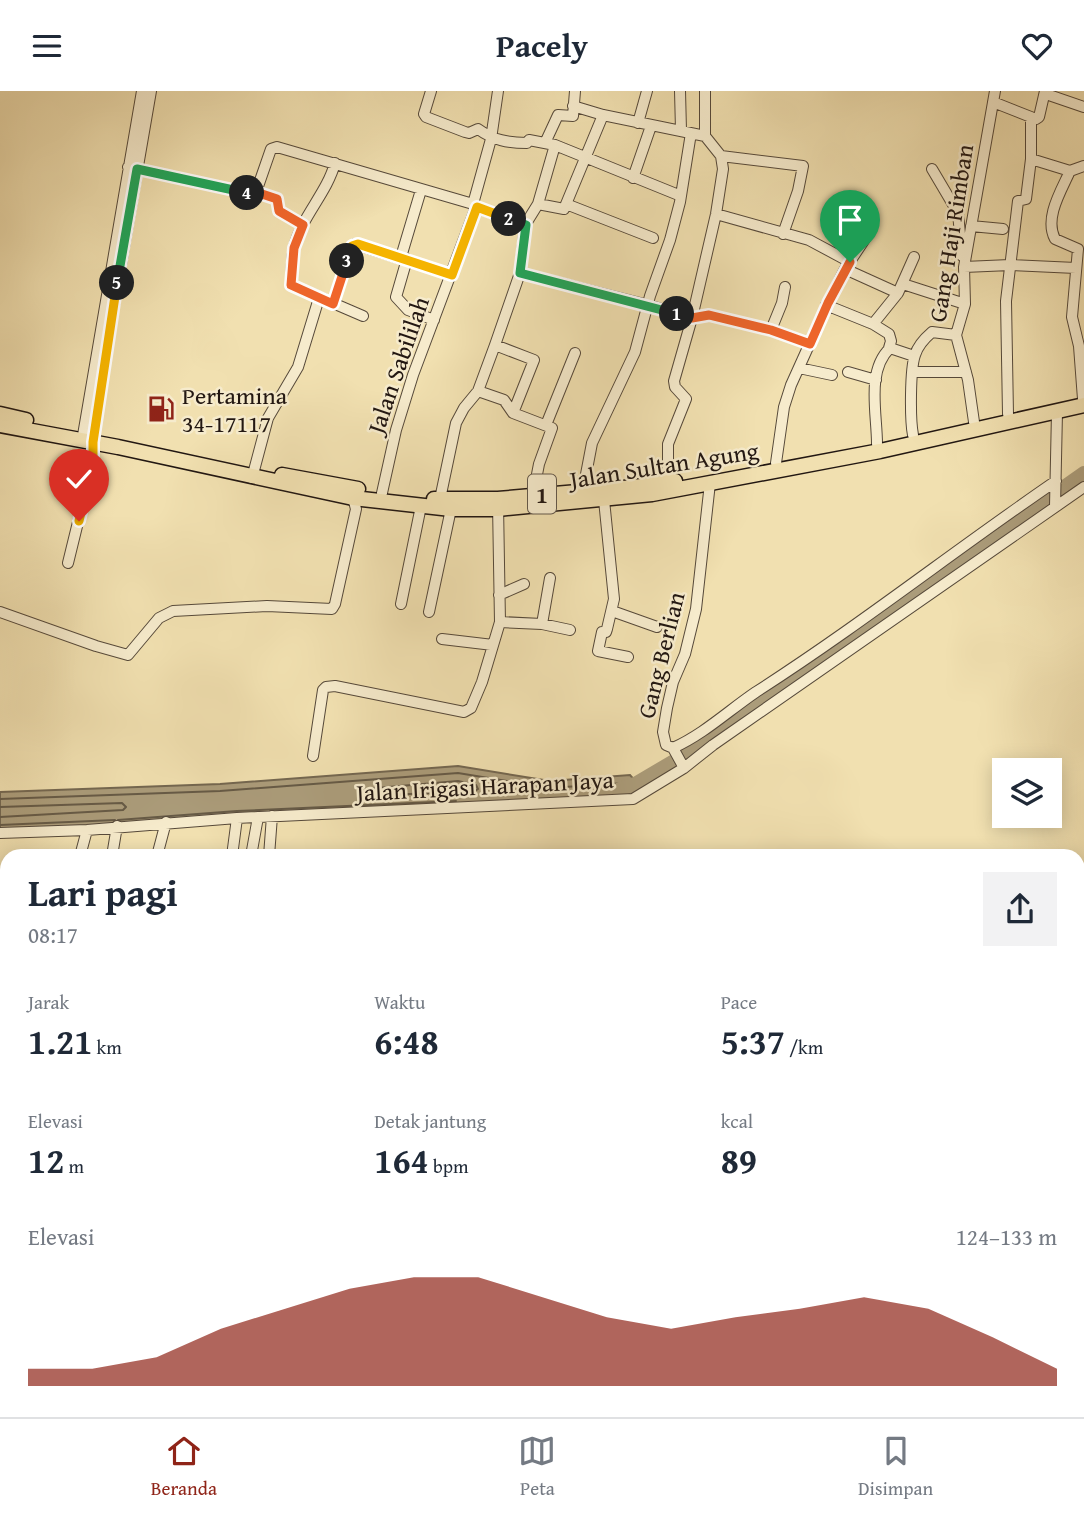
<!DOCTYPE html>
<html lang="id">
<meta charset="utf-8">
<style>
body{margin:0;font-family:"Gentium Book Plus",serif;background:#f2f2f3;color:#1f2937;height:100vh;display:flex;flex-direction:column;font-size:26px;white-space:nowrap}
*{box-sizing:border-box;margin:0}
p{font-size:23px;color:#747a83}
.icon{flex:none;width:38px;height:38px;fill:none;stroke:currentColor;stroke-width:2;stroke-linecap:round;stroke-linejoin:round}
.map{position:relative;flex:1;overflow:hidden}
.side{position:absolute;left:0px;top:758px;width:1085px;height:569px;display:flex;flex-direction:column;background:#fff;border-radius:21px 21px 0 0;box-shadow:0 4px 18px #0003}
.side>*{flex:none}
.controls{position:absolute;left:992px;top:667px;display:grid;gap:14px}
.controls a{display:grid;place-items:center;width:70px;height:70px;border-radius:0px;background:#fff;box-shadow:0 4px 18px #0003;font-size:35px}
.pin{position:absolute;display:grid;place-items:center;width:60px;height:60px;color:#fff;margin:-72px -30px;border-radius:50% 50% 50% 0;rotate:-45deg;box-shadow:0 0 7px #0007}
.pin .icon{rotate:45deg}
.km{position:absolute;width:35px;height:35px;margin:-18px;border-radius:50%;background:#222;color:#fff;font-size:19px;line-height:35px;text-align:center}
.round{display:grid;place-items:center;flex:none;width:74px;height:74px;border-radius:0px;background:#f2f2f3}
.headline{display:flex;align-items:center;justify-content:space-between;height:119px;padding:0 28px}
h1{font-size:38px;font-weight:700;line-height:52px}
.figures{display:grid;grid-template-columns:repeat(3,1fr);gap:10px;height:119px;padding:7px 28px}
.figures div{display:grid;align-content:center}
.figures b{font-size:35px;font-weight:700}
.figures small{font-size:19px;font-weight:400}
.figures p{font-size:19px}
.chart{height:196px;padding:14px 28px}
.chart p{display:flex;justify-content:space-between}
.chart svg{width:100%;height:126px;margin-top:7px;fill:#8f2418;opacity:.7}
header{display:flex;justify-content:space-between;align-items:center;height:91px;padding:0 28px;background:#fff;font-size:32px;font-weight:700}
.tab-bar{display:flex;justify-content:space-around;align-items:center;height:98px;border-top:2px solid #e0e1e3;background:#fff;font-size:19px;color:#747a83}
.tab-bar a{display:grid;justify-items:center;gap:4px}
.tab-bar .selected{color:#8f2418}
.map>svg:first-child{display:block}
.water{fill:#ab9c7a;stroke:#746750;stroke-width:2}
.lines{fill:none;stroke-linecap:round;stroke-linejoin:round}
.shore{stroke:#665a46;stroke-width:2}
.river{stroke:#ab9c7a;stroke-width:14}
.minor-casing{stroke:#56493a;stroke-width:12}
.highway-casing{stroke:#221712;stroke-width:17}
.minor{stroke:#f6ebcc;stroke-width:10}
.highway{stroke:#f1e0b0;stroke-width:14}
.split-1-casing{stroke:#fff;stroke-width:14}
.split-2-casing{stroke:#fff;stroke-width:14}
.split-3-casing{stroke:#fff;stroke-width:14}
.split-4-casing{stroke:#fff;stroke-width:14}
.split-5-casing{stroke:#fff;stroke-width:14}
.split-6-casing{stroke:#fff;stroke-width:14}
.split-1{stroke:#f0652b;stroke-width:9}
.split-2{stroke:#22a559;stroke-width:9}
.split-3{stroke:#f5b400;stroke-width:9}
.split-4{stroke:#f0652b;stroke-width:9}
.split-5{stroke:#22a559;stroke-width:9}
.split-6{stroke:#f5b400;stroke-width:9}
.labels{text-anchor:middle;dominant-baseline:central;stroke-width:5;stroke-linejoin:round;paint-order:stroke}
.shield{fill:#f6ebcc;stroke:#62574a;stroke-width:2}
.shield-label{font-size:23px;font-weight:bold;fill:#221712}
.street-label{font-size:24px;fill:#221712;stroke:#f6ebcc}
.poi-label{font-size:24px;fill:#221712;stroke:#f6ebcc;text-anchor:start}
</style>
<header><svg class="icon" aria-label="menu" viewBox="0 0 24 24"><path d="M4 6h16M4 12h16M4 18h16"/></svg>Pacely<svg class="icon" aria-label="heart" viewBox="0 0 24 24"><path d="M12 20l-8-8c-3-5 5-10 8-4 3-6 11-1 8 4z"/></svg></header>
<div class="map">
<svg width="1084" height="1326" viewBox="0 0 1084 1326">
<rect width="100%" height="100%" fill="#f1e0b0"/>
<filter id="stains"><feTurbulence type="fractalNoise" baseFrequency=".00286" numOctaves="4"/><feColorMatrix values="0 0 0 0 .2 0 0 0 0 .09 0 0 0 0 .02 0 0 0 .5 -.17"/></filter>
<radialGradient id="worn" r=".72"><stop offset=".6" stop-color="#630" stop-opacity="0"/><stop offset="1" stop-color="#630" stop-opacity=".3"/></radialGradient>
<path class="water" d="M 458,675 L 550,690 L 630,684 L 646,702 L 633,708 L 0,741 L 0,701 L 220,693 Z"/>
<g class="lines">
<path class="shore" d="M 458,690 L 476,694 L 478,698 L 475,700 L 366,705 L 362,702 L 365,698 Z
M 0,708 L 220,700 L 458,682 L 549,697 L 626,692 L 632,697 L 629,702
M 0,716 L 122,712 L 126,716 L 123,719 L 0,726
M 118,729 L 237,720 L 456,710
M 0,734 L 115,729"/>
<path class="river" d="M 620,698 L 635,693 L 674,670 L 1084,382"/>
<g class="minor-casing">
<path id="minor" d="M 431,0 L 424,23 L 426,26 L 465,41 L 469,42 L 478,38 C 493,49 508,52 527,52 L 529,49 L 555,54 L 681,105
M 680,0 L 681,39
M 1046,3 L 1084,16
M 993,11 L 1036,28 L 1039,26 L 1045,0
M 573,15 L 603,24 L 705,45 L 721,65 L 723,78 L 716,123 L 692,227 L 674,290 L 675,296 L 686,308 L 668,353 L 668,391
M 638,32 L 647,0
M 705,45 L 705,0
M 545,52 L 558,24 L 573,25 L 575,0
M 721,65 L 803,75 L 798,100 L 783,143
M 1031,68 L 1070,80 L 1084,75
M 335,72 C 327,102 302,125 294,156 C 291,168 292,182 291,194 L 363,225
M 128,76 L 255,104 L 271,58 L 277,56 L 473,113
M 932,78 L 958,122 L 962,165
M 1070,80 C 1061,100 1044,127 1055,148 L 1078,158 L 1072,226 L 1079,255 L 1083,308
M 633,87 L 651,35
M 256,101 L 277,108 L 279,120 L 303,134
M 538,113 L 564,118 L 603,24
M 566,113 L 653,147
M 476,116 L 525,134
M 716,123 L 809,149 L 850,171
M 971,135 L 1003,138
M 401,166 L 421,99
M 407,168 L 396,206 L 408,219 L 434,229
M 964,176 L 1010,174 L 1076,177
M 845,178 L 898,202 L 914,166
M 520,182 L 648,214 L 691,227 L 709,224 L 771,239
M 903,193 L 965,213
M 785,196 L 782,212 L 771,239 L 810,253
M 333,213 L 352,155 L 355,153 L 452,184
M 826,214 L 873,233 L 889,243 L 891,250 L 889,257
M 873,233 L 898,202
M 495,254 L 534,269 L 513,322
M 799,277 L 832,284
M 848,281 L 876,289
M 913,281 L 966,281
M 478,300 L 504,309 L 513,322 L 552,337 L 539,373 L 533,404
M 1008,323 L 1006,210 L 1018,110 L 1026,108 L 1031,68 L 1031,26
M 974,331 L 968,289 L 956,244 L 965,213 L 964,176 L 995,0
M 546,334 L 575,262
M 913,344 C 910,329 910,278 915,264 C 918,254 925,247 932,241 L 956,244
M 82,350 L 142,0
M 877,353 C 877,322 866,280 890,257 L 914,265
M 776,372 L 784,316 L 791,294 L 828,212 L 845,178 L 865,148
M 252,387 L 268,327 L 298,276 L 319,207
M 583,399 L 592,352 L 635,261 L 650,205 L 670,149 L 680,111 L 691,42
M 382,402 L 396,339 L 413,284 L 476,116 L 473,113 L 491,48 L 498,0
M 440,408 L 456,332 L 464,317 L 478,300 L 495,254 L 520,182 L 525,134 L 538,113 L 555,54
M 604,409 L 614,508 L 607,538 L 606,541 L 602,541 L 598,560 L 628,566
M 1055,415 L 1057,321
M 68,472 L 92,374 L 92,351 L 104,272 L 151,0
M 499,504 L 524,493
M 401,513 L 421,415
M 612,520 L 657,536
M 0,521 L 96,555 L 128,564 L 159,527 L 173,520 L 267,515 L 332,518 L 335,513 L 356,418 L 353,407
M 429,521 L 451,418
M 500,531 L 542,533 L 570,539
M 542,533 L 550,487
M 442,548 L 493,554
M 673,657 C 704,643 728,620 756,601 C 859,535 955,459 1056,390
M 313,665 L 323,599 L 326,596 L 335,595 L 464,621 L 471,617 L 482,591 L 500,531 L 498,413
M 684,677 L 673,657 L 666,654 L 663,641 L 667,617 L 673,591 L 685,563 L 696,518 L 710,392
M 0,742 L 87,739 L 237,727 L 633,708 L 684,677 L 713,654 L 1084,396
M 80,765 L 87,739
M 112,765 L 117,735
M 157,765 L 166,731
M 232,765 L 237,727
M 251,765 L 258,726
M 269,765 L 272,725
M 0,827 L 7,805
M 0,904 L 7,906
M 0,1008 L 7,1030
M 0,1111 L 7,1086
M 0,1251 L 7,1230
M 0,1314 L 7,1317
M 15,1320 L 26,1323 L 26,1326
M 112,1320 L 124,1326
M 170,1320 L 182,1326
M 231,1320 L 243,1326
M 364,1320 L 371,1325
M 380,1320 L 388,1326
M 1016,1320 L 1044,1326
M 61,1326 L 62,1320
M 149,1326 L 153,1320
M 260,1326 L 263,1320
M 294,1326 L 297,1320
M 331,1326 L 335,1320
M 432,1326 L 437,1320
M 468,1326 L 472,1320
M 990,1326 L 991,1320"/>
</g>
<g class="highway-casing">
<path id="highway" d="M 0,323 L 26,329
M 0,334 L 118,356 L 353,407 L 451,418 L 498,418 L 652,403 L 880,360 L 1084,314
M 282,384 L 358,398
M 434,408 L 498,408 L 635,396 L 675,390"/>
</g>
<use href="#minor" class="minor"/>
<use href="#highway" class="highway"/>
</g>
<g class="lines">
<g class="split-1-casing">
<path id="split-1" d="M 677,223 L 692,227 L 709,224 L 771,239 L 810,253 L 828,212 L 850,171"/>
</g>
<g class="split-2-casing">
<path id="split-2" d="M 509,128 L 526,134 L 520,182 L 677,223"/>
</g>
<g class="split-3-casing">
<path id="split-3" d="M 347,170 L 352,155 L 358,153 L 452,184 L 477,116 L 509,128"/>
</g>
<g class="split-4-casing">
<path id="split-4" d="M 247,102 L 255,104 L 256,101 L 277,108 L 279,120 L 303,134 L 294,157 L 291,194 L 333,213 L 347,170"/>
</g>
<g class="split-5-casing">
<path id="split-5" d="M 117,192 L 137,78 L 247,102"/>
</g>
<g class="split-6-casing">
<path id="split-6" d="M 79,430 L 93,370 L 93,351 L 117,192"/>
</g>
<use href="#split-1" class="split-1"/>
<use href="#split-2" class="split-2"/>
<use href="#split-3" class="split-3"/>
<use href="#split-4" class="split-4"/>
<use href="#split-5" class="split-5"/>
<use href="#split-6" class="split-6"/>
</g>
<defs>
<g id="fuel-bare" transform="scale(2.1)"><path d="M-5.5-6h7V0h2V4h1.3V-2.5L3-4.5l.8-.8L6-3V5H2.5V1h-1V6h-7ZM-4.2-4.7v3.2H.2V-4.7Z" fill="#8f2418" stroke="#f6ebcc" stroke-width="2.5" paint-order="stroke"/></g>
</defs>
<g fill-rule="evenodd">
<use href="#fuel-bare" x="161" y="318"/>
</g>
<g class="labels">
<rect class="shield" x="528" y="383.5" width="28" height="39" rx="5"/>
<g class="shield-label">
<text x="542" y="403">1</text>
</g>
<g class="street-label">
<text transform="translate(951 142) rotate(-81)">Gang Haji Rimban</text>
<text transform="translate(398 274) rotate(-71)">Jalan Sabililah</text>
<text transform="translate(664 374) rotate(-9)">Jalan Sultan Agung</text>
<text transform="translate(661 564) rotate(-76)">Gang Berlian</text>
<text transform="translate(485 695) rotate(-3)">Jalan Irigasi Harapan Jaya</text>
</g>
<g class="poi-label">
<text x="182" y="304">Pertamina<tspan x="182" dy="28">34-17117</tspan></text>
</g>
</g>
<rect width="100%" height="100%" filter="url(#stains)"/>
<rect width="100%" height="100%" fill="url(#worn)"/>
</svg>
<div class="controls">
<a><svg class="icon" aria-label="layers" viewBox="0 0 24 24"><path d="M12 4l9 5-9 5-9-5zM3 14l9 5 9-5"/></svg></a>
</div>
<div class="pin" style="left:850px;top:171px;background:#1e9e55"><svg class="icon" aria-label="arrive" viewBox="0 0 24 24"><path d="M6 21V4h12l-3 4 3 4H6"/></svg></div>
<div class="pin" style="left:79px;top:430px;background:#d93025"><svg class="icon" aria-label="check" viewBox="0 0 24 24"><path d="M5 12l5 5 9-10"/></svg></div>
<b class="km" style="left:677px;top:223px">1</b>
<b class="km" style="left:509px;top:128px">2</b>
<b class="km" style="left:347px;top:170px">3</b>
<b class="km" style="left:247px;top:102px">4</b>
<b class="km" style="left:117px;top:192px">5</b>
<section class="side">
<div class="headline"><div><h1>Lari pagi</h1><p>08:17</p></div><a class="round"><svg class="icon" aria-label="share" viewBox="0 0 24 24"><path d="M12 15V3M7 8l5-5 5 5M5 13v7h14v-7"/></svg></a></div>
<div class="figures">
<div><p>Jarak</p><b>1.21<small> km</small></b></div>
<div><p>Waktu</p><b>6:48</b></div>
<div><p>Pace</p><b>5:37<small> /km</small></b></div>
</div>
<div class="figures">
<div><p>Elevasi</p><b>12<small> m</small></b></div>
<div><p>Detak jantung</p><b>164<small> bpm</small></b></div>
<div><p>kcal</p><b>89</b></div>
</div>
<div class="chart"><p><span>Elevasi</span>124–133 m</p>
<svg viewBox="0 0 160 44" preserveAspectRatio="none"><path d="M0 44V38L10 38L20 34L30 24L40 17L50 10L60 6L70 6L80 13L90 20L100 24L110 20L120 17L130 13L140 17L150 27L160 38V44z"/></svg>
</div>
</section>
</div>
<nav class="tab-bar">
<a class="selected"><svg class="icon" aria-label="home" viewBox="0 0 24 24"><path d="M3 11l9-7 9 7M6 9v11h12V9"/></svg>Beranda</a>
<a><svg class="icon" aria-label="map" viewBox="0 0 24 24"><path d="M3 6l6-2 6 2 6-2v14l-6 2-6-2-6 2zM9 4v14M15 6v14"/></svg>Peta</a>
<a><svg class="icon" aria-label="saved" viewBox="0 0 24 24"><path d="M7 4h10v16l-5-4-5 4z"/></svg>Disimpan</a>
</nav>
